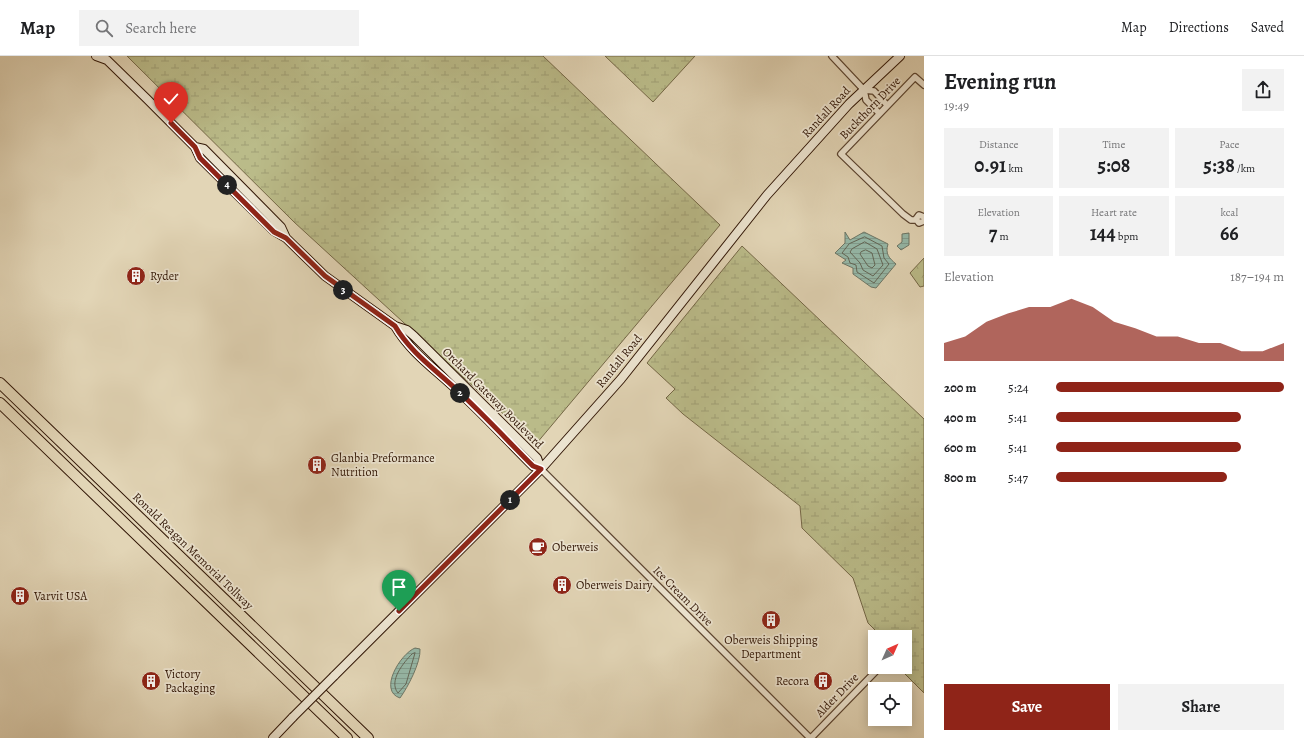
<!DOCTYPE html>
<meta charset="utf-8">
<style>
body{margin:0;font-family:Alegreya,serif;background:#f2f2f2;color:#202124;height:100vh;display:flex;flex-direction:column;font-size:15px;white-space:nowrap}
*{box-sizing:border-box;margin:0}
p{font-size:13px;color:#757577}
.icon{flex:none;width:22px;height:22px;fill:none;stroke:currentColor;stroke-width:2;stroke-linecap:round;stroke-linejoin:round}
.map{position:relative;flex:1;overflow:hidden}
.drawer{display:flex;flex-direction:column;background:#fff;width:380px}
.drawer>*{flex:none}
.needle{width:26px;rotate:45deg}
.buttons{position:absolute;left:868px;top:574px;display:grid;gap:8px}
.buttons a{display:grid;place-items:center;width:44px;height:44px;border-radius:0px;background:#fff;box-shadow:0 2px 10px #0003;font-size:20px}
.pin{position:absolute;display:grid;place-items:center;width:34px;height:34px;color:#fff;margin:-41px -17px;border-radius:50% 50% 50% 0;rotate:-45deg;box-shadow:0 0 4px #0007}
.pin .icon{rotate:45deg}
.km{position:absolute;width:20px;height:20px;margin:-10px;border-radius:50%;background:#222;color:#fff;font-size:11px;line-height:20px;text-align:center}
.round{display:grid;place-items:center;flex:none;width:42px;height:42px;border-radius:0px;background:#f2f2f2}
.overview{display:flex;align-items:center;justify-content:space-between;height:68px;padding:0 20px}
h1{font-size:22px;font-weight:700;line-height:30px}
.metrics{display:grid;grid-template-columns:repeat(3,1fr);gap:6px;height:68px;padding:4px 20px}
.metrics div{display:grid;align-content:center;border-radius:0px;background:#f2f2f2;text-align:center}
.metrics b{font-size:20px;font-weight:700}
.metrics small{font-size:11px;font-weight:400}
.metrics p{font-size:11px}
.chart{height:112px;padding:8px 20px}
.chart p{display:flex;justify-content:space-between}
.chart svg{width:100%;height:72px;margin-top:4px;fill:#8f2418;opacity:.7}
.cta{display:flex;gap:8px;margin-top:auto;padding:8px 20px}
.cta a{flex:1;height:46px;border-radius:0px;background:#8f2418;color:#fff;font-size:16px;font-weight:700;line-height:46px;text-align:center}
.cta a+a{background:#f2f2f2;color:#202124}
ul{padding:0 20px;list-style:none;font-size:13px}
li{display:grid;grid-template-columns:64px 48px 1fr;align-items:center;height:30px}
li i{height:10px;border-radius:5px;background:#8f2418}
header{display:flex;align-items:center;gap:24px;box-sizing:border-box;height:56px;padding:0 20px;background:#fff;border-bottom:1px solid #e0e0e0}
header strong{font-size:19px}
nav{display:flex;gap:22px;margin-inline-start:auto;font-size:14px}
.search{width:280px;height:36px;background:#f2f2f2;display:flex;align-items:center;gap:10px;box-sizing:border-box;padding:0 14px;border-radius:0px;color:#757577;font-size:15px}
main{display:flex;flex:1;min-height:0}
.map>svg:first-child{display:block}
.forest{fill:url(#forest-crowns);stroke:#756847}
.wetland{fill:url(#wetland-marsh);stroke:#756847}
.water{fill:url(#water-rules);stroke:#6d7767}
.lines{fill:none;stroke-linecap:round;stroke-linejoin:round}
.shore{stroke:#636757;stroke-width:1}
.street-casing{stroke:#5c4531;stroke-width:8}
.secondary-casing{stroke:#301505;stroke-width:10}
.highway-casing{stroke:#301505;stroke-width:12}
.street{stroke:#ece4d0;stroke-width:5.5}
.secondary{stroke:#ece4d0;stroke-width:8}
.highway{stroke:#e2d5b6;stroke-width:10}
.secondary-bridge-casing{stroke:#301505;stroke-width:10;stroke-linecap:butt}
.secondary-bridge{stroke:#ece4d0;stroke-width:8}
.route-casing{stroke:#fff;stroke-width:8}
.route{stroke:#8f2418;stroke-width:5}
.labels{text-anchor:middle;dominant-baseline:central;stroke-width:3.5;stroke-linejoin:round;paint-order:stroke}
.street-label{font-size:12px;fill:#301505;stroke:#ece4d0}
.poi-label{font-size:12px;fill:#301505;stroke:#ece4d0;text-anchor:start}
</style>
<header>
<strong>Map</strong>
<div class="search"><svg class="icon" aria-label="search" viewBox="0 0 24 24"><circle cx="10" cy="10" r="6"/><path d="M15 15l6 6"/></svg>Search here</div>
<nav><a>Map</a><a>Directions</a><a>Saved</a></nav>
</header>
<main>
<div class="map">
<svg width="924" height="682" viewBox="0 0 924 682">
<defs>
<pattern id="forest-crowns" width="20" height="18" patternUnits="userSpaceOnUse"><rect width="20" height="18" fill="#babb89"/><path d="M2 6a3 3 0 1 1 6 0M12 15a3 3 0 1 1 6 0" fill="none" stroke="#a0a075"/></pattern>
<pattern id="wetland-marsh" width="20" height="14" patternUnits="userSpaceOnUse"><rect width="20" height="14" fill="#babb89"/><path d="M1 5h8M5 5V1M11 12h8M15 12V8" fill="none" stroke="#a0a075"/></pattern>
<pattern id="water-rules" width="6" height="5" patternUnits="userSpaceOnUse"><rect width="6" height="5" fill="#96b9a9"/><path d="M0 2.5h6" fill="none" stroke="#829e90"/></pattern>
</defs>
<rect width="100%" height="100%" fill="#e2d5b6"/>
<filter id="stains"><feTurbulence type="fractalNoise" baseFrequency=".005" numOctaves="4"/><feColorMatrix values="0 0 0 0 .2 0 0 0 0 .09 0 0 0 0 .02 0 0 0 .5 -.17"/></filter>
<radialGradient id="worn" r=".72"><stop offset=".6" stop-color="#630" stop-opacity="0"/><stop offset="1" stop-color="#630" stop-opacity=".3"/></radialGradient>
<path class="forest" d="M 924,202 L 924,230 L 920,231 L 910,217 Z"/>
<path class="wetland" d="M 127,0 L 543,0 L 720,169 L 536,388 L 294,166 Z
M 605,0 L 695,0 L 653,46 Z
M 742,190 L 924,363 L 924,637 L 898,611 L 905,611 L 905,581 L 882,581 L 868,567 L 853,522 L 802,472 L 800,450 L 683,358 L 666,342 L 675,333 L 647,307 Z"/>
<path class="water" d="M 845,176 L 850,184 L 864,176 L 888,188 C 885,198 889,202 896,208 L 876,232 L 871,231 L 853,218 L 853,212 L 842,207 L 846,204 L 835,197 L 845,187 Z
M 909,177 L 909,189 L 901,194 L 897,190 L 902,186 L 902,178 Z
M 415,592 L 420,593 C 421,606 408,631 400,642 C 378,635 400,598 415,592 Z"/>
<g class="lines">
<path class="shore" d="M 865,181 L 882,190 L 884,202 L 889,208 L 874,227 L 857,216 L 856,209 L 850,207 L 848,201 L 842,197 L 849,188 Z
M 865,186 L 877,193 L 883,209 L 873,220 L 863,214 L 860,207 L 850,196 L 852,193 Z
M 866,194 L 872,197 L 875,209 L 872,212 L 868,210 L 860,198 L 861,196 Z
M 415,597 L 406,628 L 398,637 C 388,625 404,606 412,598 Z"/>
<g class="street-casing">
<path id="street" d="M 832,0 L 864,34
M 864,34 L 866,44 L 879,57
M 864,34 L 874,35 L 887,49
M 924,161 L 919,159 L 916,163 L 919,167 L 924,165
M 916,164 L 911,164 L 903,158 L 841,98 L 915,21 L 924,29
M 541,413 L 810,682
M 811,682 L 880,611"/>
</g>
<g class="secondary-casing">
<path id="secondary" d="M 96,0 L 107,4 L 147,43 L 195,91 L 200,102 L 274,175 L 286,182 L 325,220 L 395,270 L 407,274 L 414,280 L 537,402 L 541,413
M 195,91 L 204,93 L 281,171 L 286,182
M 395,270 C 410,296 436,314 457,334 C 483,358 508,385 533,410 L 541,413
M 334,620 L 541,413 L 621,323 L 767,139 L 849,48 L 900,0
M 273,682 L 293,661"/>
</g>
<g class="highway-casing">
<path id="highway" d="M 0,327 L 368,682
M 0,347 L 347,682"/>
</g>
<use href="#street" class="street"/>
<use href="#secondary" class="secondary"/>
<use href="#highway" class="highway"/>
<g class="secondary-bridge-casing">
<path id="secondary-bridge" d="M 293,661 L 334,620"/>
</g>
<use href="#secondary-bridge" class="secondary-bridge"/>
</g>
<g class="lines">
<g class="route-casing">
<path id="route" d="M 171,67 L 195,91 L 200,102 L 274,176 L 286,182 L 325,220 L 395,270 C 410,296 436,314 457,334 C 483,358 508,385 533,410 L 541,413 L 399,555"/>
</g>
<use href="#route" class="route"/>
</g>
<defs>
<g id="building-disc" transform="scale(1)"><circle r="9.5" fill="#8f2418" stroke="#ece4d0"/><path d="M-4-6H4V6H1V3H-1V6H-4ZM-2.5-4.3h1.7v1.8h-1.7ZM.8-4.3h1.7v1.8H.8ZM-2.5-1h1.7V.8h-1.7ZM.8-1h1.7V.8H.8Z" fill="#fff"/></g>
<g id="cafe-disc" transform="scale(1)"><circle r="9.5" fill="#8f2418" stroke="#ece4d0"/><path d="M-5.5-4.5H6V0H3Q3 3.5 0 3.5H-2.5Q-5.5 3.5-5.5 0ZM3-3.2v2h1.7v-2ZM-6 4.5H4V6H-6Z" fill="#fff"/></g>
</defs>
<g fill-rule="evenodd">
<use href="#building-disc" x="136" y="220"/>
<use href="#building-disc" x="317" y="409"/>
<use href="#cafe-disc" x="538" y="491"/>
<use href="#building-disc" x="562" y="529"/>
<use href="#building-disc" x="20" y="540"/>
<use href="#building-disc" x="771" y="564"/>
<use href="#building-disc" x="151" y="625"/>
<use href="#building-disc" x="823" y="625"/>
</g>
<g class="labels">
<g class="street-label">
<text transform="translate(870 52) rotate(-46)">Buckthorn Drive</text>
<text transform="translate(826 56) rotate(-47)">Randall Road</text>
<text transform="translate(619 305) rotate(-51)">Randall Road</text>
<text transform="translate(493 342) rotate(45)">Orchard Gateway Boulevard</text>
<text transform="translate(193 495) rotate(44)">Ronald Reagan Memorial Tollway</text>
<text transform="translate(683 540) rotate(45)">Ice Cream Drive</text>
<text transform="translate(837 639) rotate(-46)">Alder Drive</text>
</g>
<g class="poi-label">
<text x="150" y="220">Ryder</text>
<text x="331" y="402">Glanbia Preformance<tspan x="331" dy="14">Nutrition</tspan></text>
<text x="552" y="491">Oberweis</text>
<text x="576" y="529">Oberweis Dairy</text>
<text x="34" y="540">Varvit USA</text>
<text x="771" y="584" text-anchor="middle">Oberweis Shipping<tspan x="771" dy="14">Department</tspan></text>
<text x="165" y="618">Victory<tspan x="165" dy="14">Packaging</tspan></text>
<text x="809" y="625" text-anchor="end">Recora</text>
</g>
</g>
<rect width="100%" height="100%" filter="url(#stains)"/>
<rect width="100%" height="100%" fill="url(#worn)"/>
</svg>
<div class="buttons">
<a><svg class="needle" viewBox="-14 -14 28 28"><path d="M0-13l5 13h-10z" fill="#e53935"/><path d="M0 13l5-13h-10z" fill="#757577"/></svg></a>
<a><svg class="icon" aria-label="locate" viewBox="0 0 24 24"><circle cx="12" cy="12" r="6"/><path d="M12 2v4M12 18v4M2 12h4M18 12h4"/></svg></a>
</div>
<div class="pin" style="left:399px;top:555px;background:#1e9e55"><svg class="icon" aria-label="arrive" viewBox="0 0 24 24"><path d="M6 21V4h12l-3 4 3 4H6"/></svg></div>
<div class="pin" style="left:171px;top:67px;background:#d93025"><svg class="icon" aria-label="check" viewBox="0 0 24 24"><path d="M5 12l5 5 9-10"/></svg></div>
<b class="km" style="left:510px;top:444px">1</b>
<b class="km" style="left:460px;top:337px">2</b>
<b class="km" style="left:343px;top:234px">3</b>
<b class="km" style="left:227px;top:129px">4</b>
</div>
<section class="drawer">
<div class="overview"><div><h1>Evening run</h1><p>19:49</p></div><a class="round"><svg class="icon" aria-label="share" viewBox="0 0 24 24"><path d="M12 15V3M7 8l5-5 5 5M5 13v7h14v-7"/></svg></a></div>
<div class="metrics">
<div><p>Distance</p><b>0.91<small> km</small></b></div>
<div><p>Time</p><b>5:08</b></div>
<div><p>Pace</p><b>5:38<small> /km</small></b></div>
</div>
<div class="metrics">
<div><p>Elevation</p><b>7<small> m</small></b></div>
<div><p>Heart rate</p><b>144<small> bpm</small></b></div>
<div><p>kcal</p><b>66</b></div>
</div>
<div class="chart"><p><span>Elevation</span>187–194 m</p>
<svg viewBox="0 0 160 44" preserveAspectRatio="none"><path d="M0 44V33L10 29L20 20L30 15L40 11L50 11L60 6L70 11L80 20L90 24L100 29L110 29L120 33L130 33L140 38L150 38L160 33V44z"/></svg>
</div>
<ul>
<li><b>200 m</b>5:24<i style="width:100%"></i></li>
<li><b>400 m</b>5:41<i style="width:81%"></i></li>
<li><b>600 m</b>5:41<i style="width:81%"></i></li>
<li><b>800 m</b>5:47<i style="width:75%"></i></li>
</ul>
<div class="cta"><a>Save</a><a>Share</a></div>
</section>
</main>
